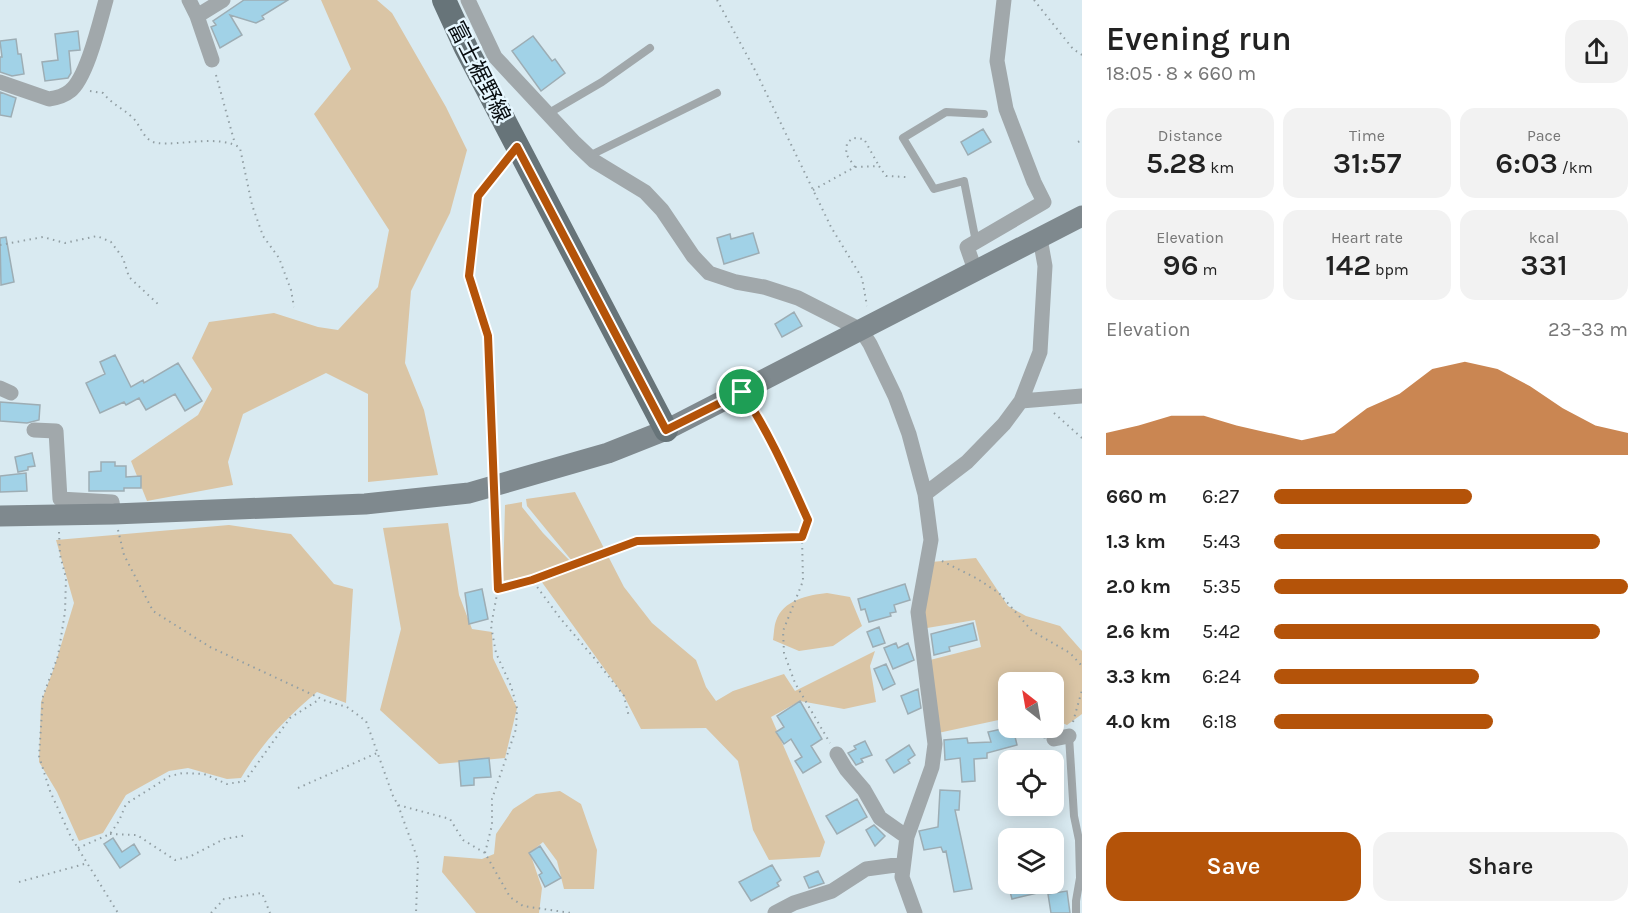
<!DOCTYPE html>
<meta charset="utf-8">
<style>
body{margin:0;font-family:Karla,"Noto Sans JP",sans-serif;background:#f2f2f2;color:#222;height:100vh;display:flex;flex-direction:column;font-size:22px;white-space:nowrap}
*{box-sizing:border-box;margin:0}
p{font-size:20px;color:#767676}
.icon{flex:none;width:33px;height:33px;fill:none;stroke:currentColor;stroke-width:2;stroke-linecap:round;stroke-linejoin:round}
.map{position:relative;flex:1;overflow:hidden}
.drawer{display:flex;flex-direction:column;background:#fff;width:570px}
.drawer>*{flex:none}
.needle{width:39px;rotate:329deg}
.buttons{position:absolute;left:998px;top:672px;display:grid;gap:12px}
.buttons a{display:grid;place-items:center;width:66px;height:66px;border-radius:12px;background:#fff;box-shadow:0 3px 15px #0003;font-size:30px}
.pin{position:absolute;display:grid;place-items:center;width:51px;height:51px;color:#fff;margin:-26px;border:3px solid #fff;border-radius:50%;box-shadow:0 2px 6px #0007}
.round{display:grid;place-items:center;flex:none;width:63px;height:63px;border-radius:18px;background:#f2f2f2}
.head{display:flex;align-items:center;justify-content:space-between;height:102px;padding:0 24px}
h1{font-size:33px;font-weight:600;line-height:45px}
.stats{display:grid;grid-template-columns:repeat(3,1fr);gap:9px;height:102px;padding:6px 24px}
.stats div{display:grid;align-content:center;border-radius:15px;background:#f2f2f2;text-align:center}
.stats b{font-size:30px;font-weight:600}
.stats small{font-size:16px;font-weight:400}
.stats p{font-size:16px}
.chart{height:168px;padding:12px 24px}
.chart p{display:flex;justify-content:space-between}
.chart svg{width:100%;height:108px;margin-top:6px;fill:#b45309;opacity:.7}
.button{display:flex;gap:12px;margin-top:auto;padding:12px 24px}
.button a{flex:1;height:69px;border-radius:18px;background:#b45309;color:#fff;font-size:24px;font-weight:600;line-height:69px;text-align:center}
.button a+a{background:#f2f2f2;color:#222}
ul{padding:0 24px;list-style:none;font-size:20px}
li{display:grid;grid-template-columns:96px 72px 1fr;align-items:center;height:45px}
li i{height:15px;border-radius:8px;background:#b45309}
main{display:flex;flex:1;min-height:0}
.map>svg:first-child{display:block}
.green{fill:#dac5a5}
.building{fill:#a1d2e7;stroke:#9dadb4;stroke-width:1.5}
.lines{fill:none;stroke-linecap:round;stroke-linejoin:round}
.path{stroke:#929fa4;stroke-width:2;stroke-dasharray:1.5 4.5;stroke-linecap:butt}
.lane{stroke:#a1a8ab;stroke-width:8}
.street{stroke:#a1a8ab;stroke-width:15}
.secondary{stroke:#7f898e;stroke-width:21}
.primary{stroke:#677479;stroke-width:24}
.route-casing{stroke:#fff;stroke-width:12}
.route{stroke:#b45309;stroke-width:8}
.labels{text-anchor:middle;dominant-baseline:central;stroke-width:5;stroke-linejoin:round;paint-order:stroke}
.street-label{font-size:22px;fill:#080d10;stroke:#e6f7ff}
</style>
<main>
<div class="map">
<svg width="1082" height="913" viewBox="0 0 1082 913">
<rect width="100%" height="100%" fill="#d9eaf1"/>
<path class="green" d="M 321,0 L 377,0 L 392,13 L 446,107 L 467,150 L 450,213 L 411,291 L 405,363 L 424,410 L 438,475 L 368,482 L 368,394 L 326,373 L 243,414 L 228,462 L 233,485 L 147,501 L 131,461 L 198,415 L 212,389 L 192,358 L 209,322 L 274,313 L 318,327 L 338,330 L 378,287 L 389,230 L 314,114 L 351,69 Z
M 575,492 L 624,587 L 652,623 L 696,660 L 706,687 L 716,701 L 733,691 L 784,674 L 795,691 L 875,651 L 870,666 L 876,702 L 844,709 L 800,701 L 771,717 L 825,842 L 820,857 L 769,860 L 753,830 L 738,761 L 706,728 L 641,729 L 624,696 L 536,574 L 503,581 L 505,505 L 522,502 L 522,507 L 543,533 L 572,563 L 572,561 L 527,506 L 526,499 Z
M 448,523 L 459,595 L 472,629 L 492,632 L 493,658 L 517,708 L 505,758 L 439,764 L 380,710 L 401,629 L 383,528 Z
M 229,525 L 291,534 L 334,584 L 353,589 L 346,703 L 317,692 C 286,718 262,743 241,778 L 227,779 L 188,768 L 169,771 L 126,795 L 103,833 L 79,841 L 57,792 L 39,762 L 41,702 L 54,668 L 74,603 L 56,540 Z
M 976,558 L 1008,606 L 1026,616 L 1060,626 L 1082,651 L 1082,714 L 1067,725 L 1053,719 L 1053,682 L 1008,682 L 1008,718 L 938,733 L 930,660 L 981,647 L 975,620 L 921,629 L 931,562 Z
M 827,593 L 850,597 L 862,626 L 833,646 L 799,651 L 773,640 C 774,634 774,626 776,621 C 783,600 808,595 827,593 Z
M 560,791 L 581,804 L 597,850 L 594,889 L 564,889 L 557,861 L 543,842 L 530,853 L 542,888 L 539,913 L 476,913 L 442,872 L 444,856 L 482,859 L 494,854 L 496,834 L 513,809 L 536,794 Z"/>
<path class="building" d="M 244,0 L 288,0 L 262,16 L 264,19 L 256,23 L 230,15 L 242,35 L 220,48 L 211,27 L 216,25 L 213,21 Z
M 78,31 L 80,50 L 69,51 L 71,73 L 68,78 L 45,81 L 42,62 L 58,60 L 55,34 Z
M 533,36 L 552,61 L 555,59 L 565,73 L 541,91 L 512,51 Z
M 16,39 L 18,54 L 21,54 L 24,74 L 12,76 L 0,72 L 0,57 L 2,57 L 0,41 Z
M 0,92 L 16,98 L 11,117 L 0,115 Z
M 983,129 L 991,142 L 968,155 L 961,142 Z
M 753,233 L 759,253 L 724,264 L 717,238 L 730,234 L 731,239 Z
M 6,237 L 14,282 L 1,285 L 0,238 Z
M 794,312 L 802,326 L 782,337 L 775,324 Z
M 115,355 L 131,387 L 143,380 L 144,383 L 178,363 L 202,401 L 185,411 L 175,394 L 146,410 L 139,398 L 126,405 L 124,402 L 100,413 L 86,383 L 105,374 L 100,362 Z
M 0,402 L 40,405 L 39,420 L 27,423 L 0,421 Z
M 32,453 L 35,466 L 28,467 L 28,470 L 18,472 L 15,457 Z
M 101,462 L 115,462 L 115,466 L 126,466 L 126,477 L 141,476 L 141,488 L 124,488 L 124,491 L 89,491 L 89,472 L 101,471 Z
M 26,473 L 27,491 L 0,492 L 0,476 Z
M 905,584 L 910,600 L 894,605 L 896,612 L 890,613 L 891,616 L 869,622 L 865,609 L 861,610 L 858,599 Z
M 482,589 L 488,619 L 469,624 L 465,593 Z
M 973,623 L 977,640 L 949,647 L 950,651 L 934,655 L 931,634 Z
M 879,627 L 885,643 L 873,647 L 867,632 Z
M 896,643 L 898,648 L 908,643 L 914,660 L 893,669 L 884,648 Z
M 886,664 L 895,684 L 883,690 L 874,669 Z
M 918,689 L 921,708 L 908,714 L 901,696 Z
M 800,701 L 822,739 L 811,746 L 821,762 L 803,773 L 795,761 L 802,757 L 791,739 L 784,744 L 776,732 L 784,727 L 777,716 Z
M 1006,728 L 1013,728 L 1017,745 L 987,753 L 987,758 L 974,759 L 975,781 L 962,782 L 960,758 L 945,760 L 944,740 L 967,738 L 968,743 L 991,742 L 988,732 Z
M 1020,728 L 1052,728 L 1045,738 L 1020,731 Z
M 865,741 L 872,755 L 861,759 L 863,762 L 856,765 L 848,753 L 856,749 L 854,746 Z
M 909,745 L 915,755 L 908,760 L 910,763 L 894,773 L 886,760 Z
M 489,758 L 491,777 L 474,778 L 474,785 L 461,786 L 459,761 Z
M 940,790 L 960,791 L 959,810 L 955,810 L 972,889 L 954,892 L 946,851 L 943,852 L 941,847 L 924,850 L 919,831 L 938,827 Z
M 857,799 L 867,817 L 837,834 L 826,816 Z
M 874,825 L 885,836 L 875,846 L 866,830 Z
M 113,838 L 122,852 L 134,844 L 140,854 L 120,868 L 104,844 Z
M 540,846 L 561,878 L 545,887 L 539,875 L 542,873 L 529,853 Z
M 772,865 L 781,880 L 777,883 L 779,886 L 751,901 L 739,882 Z
M 818,871 L 824,883 L 809,888 L 804,877 Z
M 1008,884 L 1059,884 L 1059,888 L 1012,899 Z
M 1067,891 L 1070,913 L 1051,913 L 1048,894 Z"/>
<g class="lines">
<path class="path" d="M 717,0 L 756,72 L 831,227 L 862,278 L 867,306
M 1034,0 L 1073,49 L 1082,55
M 216,75 L 235,144
M 90,91 L 103,93 C 113,105 121,107 132,117 C 141,125 143,141 157,143 C 179,146 221,134 240,148 L 252,205 L 263,236 L 279,258 L 291,290 L 294,307
M 1078,142 L 1082,140
M 855,167 L 846,154 L 847,143 L 853,138 L 864,139 L 879,166
M 813,190 L 855,167 L 879,166 L 886,176 L 906,177
M 0,245 L 43,237 L 65,243 L 97,236 L 111,242 L 123,258 L 129,277 L 159,305
M 752,407 L 783,464 L 808,520 L 802,537
M 1054,413 L 1082,438
M 493,468 L 488,336 L 469,276 L 478,196 L 504,163
M 495,504 L 498,588
M 118,530 L 124,555 L 153,611 L 210,647 L 326,701 L 347,707 L 366,721 L 393,796 L 398,805 L 450,819 L 463,840 L 485,853 L 510,897 L 523,906 L 571,913
M 59,532 L 60,555 L 66,578 L 65,612 L 58,656 L 43,696 L 39,756 L 50,791 L 71,837 L 118,913
M 942,561 L 976,578 L 999,593 L 1032,631 L 1070,653 L 1082,666
M 532,580 L 637,541 L 802,537 L 803,581 L 783,631 L 784,653 L 795,683 L 830,743
M 1073,722 L 1082,690
M 298,788 L 377,753
M 398,805 L 418,860 L 416,913
M 110,834 L 137,835 L 175,860 L 189,857 L 224,839 L 247,835
M 78,848 L 110,834 L 119,821 L 126,804 L 170,776 L 183,773 L 204,774 L 227,784 L 245,781 L 290,718 L 320,699
M 485,853 L 492,825 L 492,799 L 516,729 L 517,708 L 511,686 L 496,653 L 491,626 L 498,589 L 532,580 L 560,618 L 595,659 L 624,696 L 629,717
M 19,882 L 88,863
M 211,913 L 224,899 L 262,893 L 270,913"/>
<path class="lane" d="M 549,113 L 602,82 L 650,48
M 589,156 L 717,93
M 976,242 L 964,181 L 934,189 L 903,138 L 946,112 L 984,114
M 1069,736 L 1074,816 L 1079,840 L 1080,878 L 1076,901 L 1076,913"/>
<path class="street" d="M 189,0 L 197,16 L 212,60
M 468,0 L 495,57 L 575,143 L 594,161 L 645,192 L 662,210 L 693,256 L 709,273 L 736,282 L 764,287 L 798,298 L 861,330 L 870,344 L 895,396 L 909,434 L 925,494 L 931,540 L 918,612 L 935,744 L 932,767 L 907,837 L 902,877 L 915,913
M 197,16 L 223,0
M 0,82 L 49,99 C 56,98 64,96 70,91 C 87,78 100,21 106,0
M 975,270 L 967,247 L 1044,202 L 1034,182 L 1006,109 L 997,61 L 1004,0
M 0,388 L 11,393
M 1021,401 L 1040,352 L 1045,266 L 1040,238
M 34,430 L 56,431 L 60,499 L 112,502 L 114,514
M 925,494 L 967,462 L 1004,424 L 1021,401 L 1082,396
M 1054,739 L 1069,736
M 837,754 L 846,769 L 864,790 L 880,818 L 907,837
M 775,913 L 794,903 L 832,891 L 866,869 L 903,864"/>
<path class="secondary" d="M 0,516 L 114,514 L 365,504 L 469,493 L 608,453 L 666,430 L 1082,216"/>
<path class="primary" d="M 444,0 L 466,48 L 666,430"/>
</g>
<g class="lines">
<g class="route-casing">
<path id="route" d="M 517,147 L 666,430 L 742,392 C 769,432 788,476 808,520 L 802,537 L 637,541 L 532,580 L 498,589 L 488,336 L 469,276 L 478,196 Z"/>
</g>
<use href="#route" class="route"/>
</g>
<g class="labels">
<g class="street-label">
<text transform="translate(479 72) rotate(63)">富士裾野線</text>
</g>
</g>
</svg>
<div class="buttons">
<a><svg class="needle" viewBox="-14 -14 28 28"><path d="M0-13l5 13h-10z" fill="#e53935"/><path d="M0 13l5-13h-10z" fill="#767676"/></svg></a>
<a><svg class="icon" aria-label="locate" viewBox="0 0 24 24"><circle cx="12" cy="12" r="6"/><path d="M12 2v4M12 18v4M2 12h4M18 12h4"/></svg></a>
<a><svg class="icon" aria-label="layers" viewBox="0 0 24 24"><path d="M12 4l9 5-9 5-9-5zM3 14l9 5 9-5"/></svg></a>
</div>
<div class="pin" style="left:742px;top:392px;background:#1e9e55"><svg class="icon" aria-label="arrive" viewBox="0 0 24 24"><path d="M6 21V4h12l-3 4 3 4H6"/></svg></div>
</div>
<section class="drawer">
<div class="head"><div><h1>Evening run</h1><p>18:05 · 8 × 660 m</p></div><a class="round"><svg class="icon" aria-label="share" viewBox="0 0 24 24"><path d="M12 15V3M7 8l5-5 5 5M5 13v7h14v-7"/></svg></a></div>
<div class="stats">
<div><p>Distance</p><b>5.28<small> km</small></b></div>
<div><p>Time</p><b>31:57</b></div>
<div><p>Pace</p><b>6:03<small> /km</small></b></div>
</div>
<div class="stats">
<div><p>Elevation</p><b>96<small> m</small></b></div>
<div><p>Heart rate</p><b>142<small> bpm</small></b></div>
<div><p>kcal</p><b>331</b></div>
</div>
<div class="chart"><p><span>Elevation</span>23–33 m</p>
<svg viewBox="0 0 160 44" preserveAspectRatio="none"><path d="M0 44V35L10 32L20 28L30 28L40 32L50 35L60 38L70 35L80 25L90 19L100 9L110 6L120 9L130 16L140 25L150 32L160 35V44z"/></svg>
</div>
<ul>
<li><b>660 m</b>6:27<i style="width:56%"></i></li>
<li><b>1.3 km</b>5:43<i style="width:92%"></i></li>
<li><b>2.0 km</b>5:35<i style="width:100%"></i></li>
<li><b>2.6 km</b>5:42<i style="width:92%"></i></li>
<li><b>3.3 km</b>6:24<i style="width:58%"></i></li>
<li><b>4.0 km</b>6:18<i style="width:62%"></i></li>
</ul>
<div class="button"><a>Save</a><a>Share</a></div>
</section>
</main>
